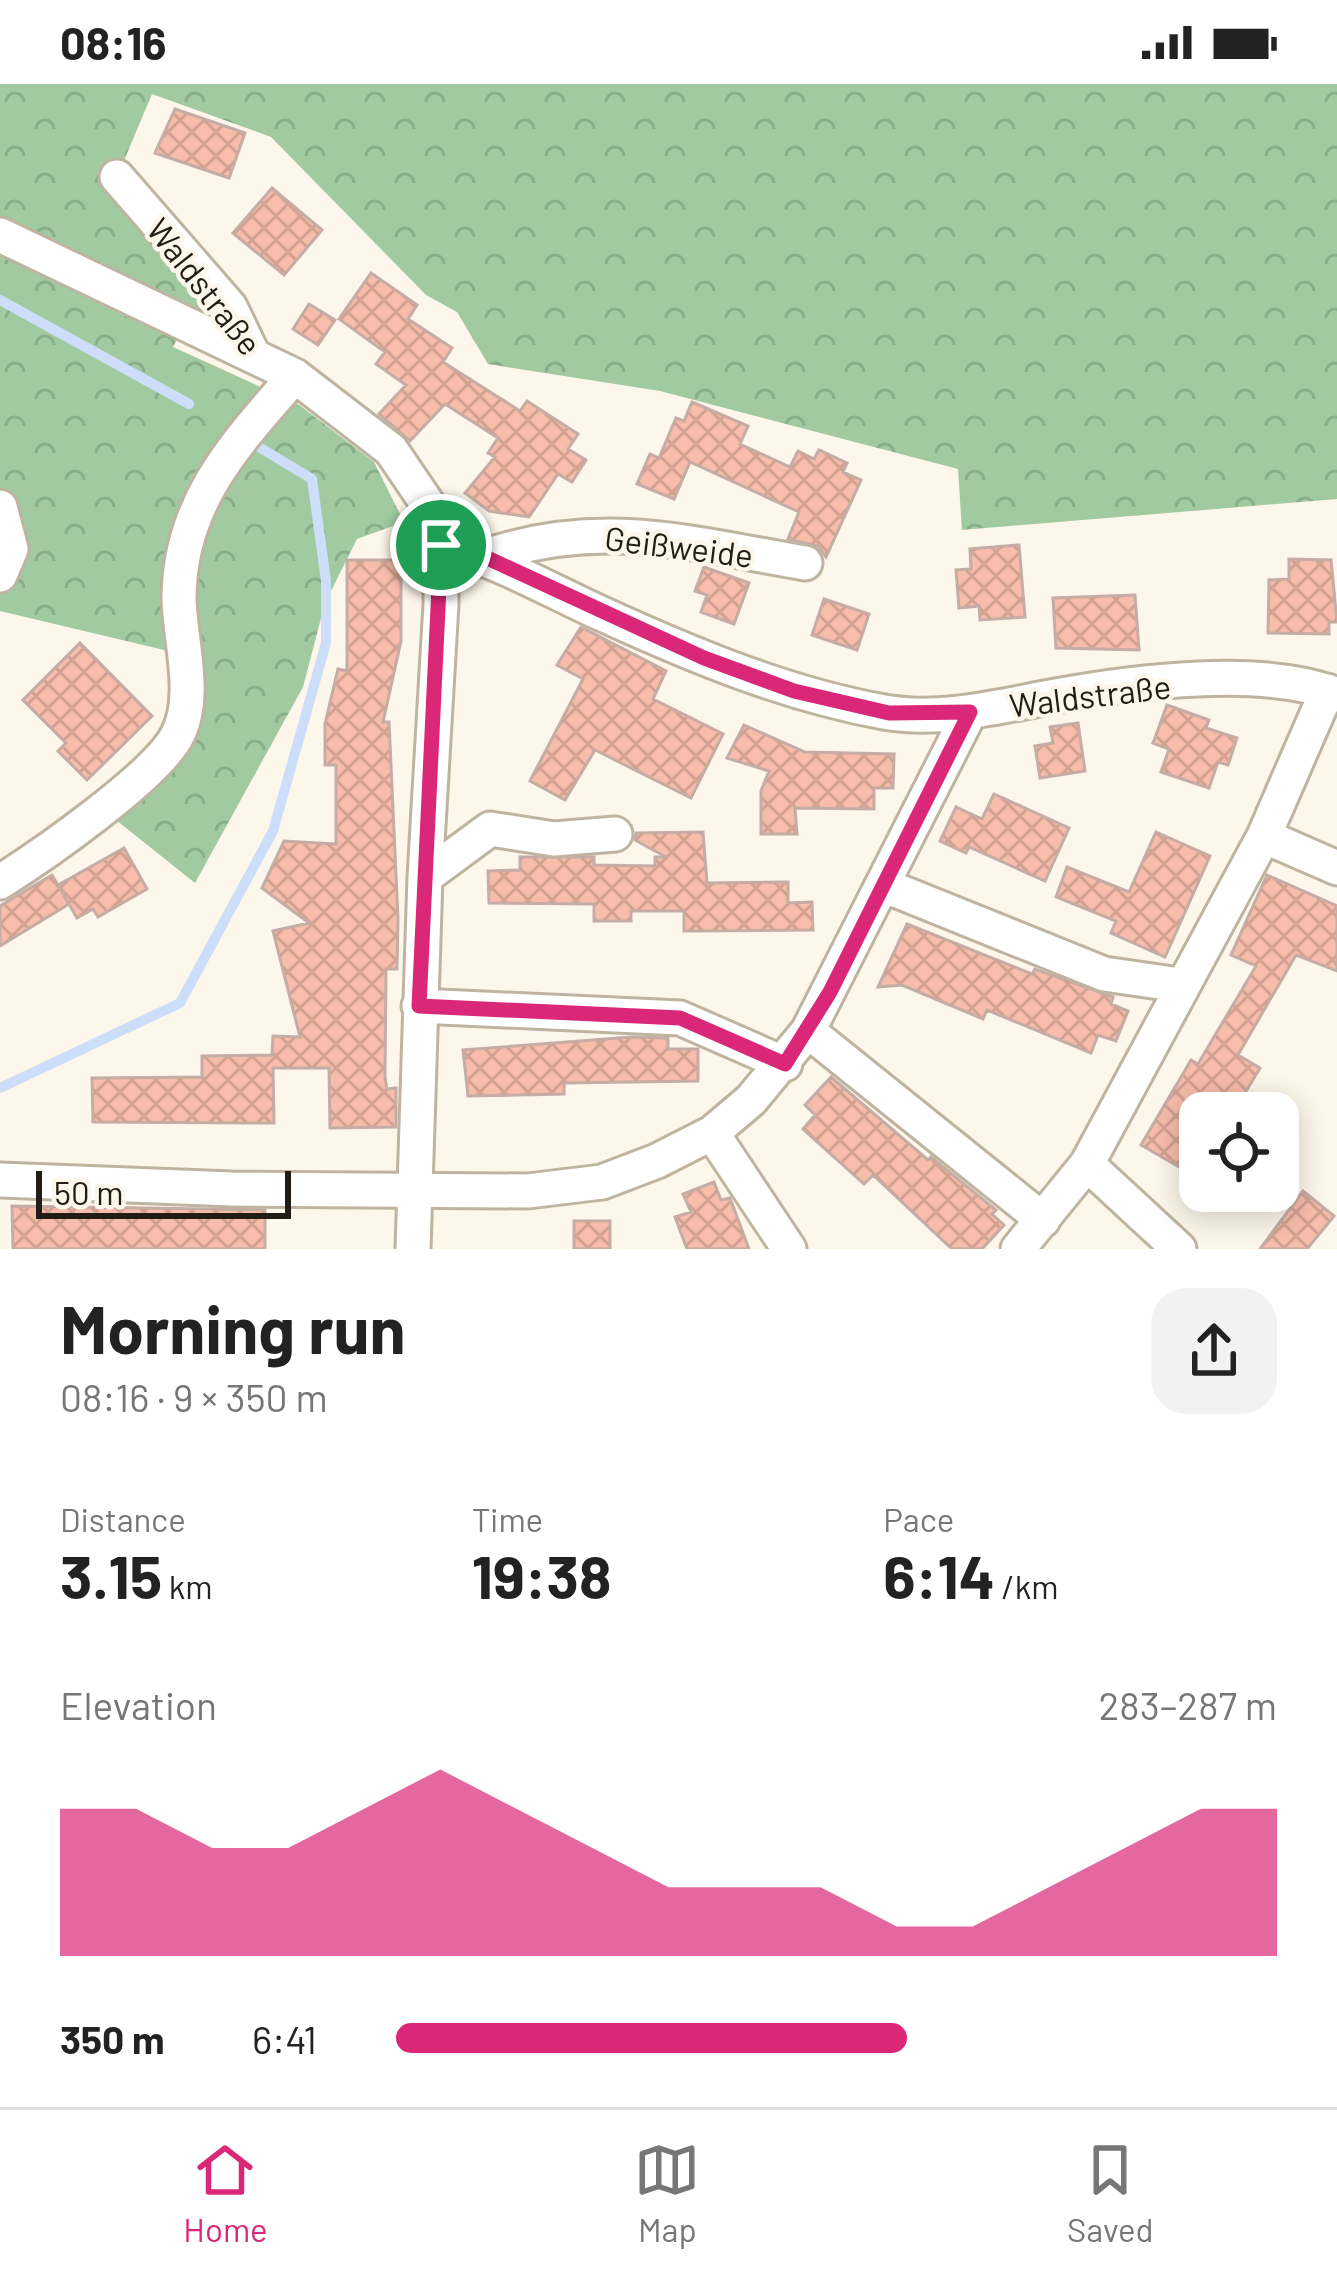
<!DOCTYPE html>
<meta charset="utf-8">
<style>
body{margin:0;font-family:Barlow,sans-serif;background:#f2f2f2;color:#222;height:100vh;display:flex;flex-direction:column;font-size:45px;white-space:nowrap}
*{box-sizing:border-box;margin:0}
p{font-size:39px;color:#767676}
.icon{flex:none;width:66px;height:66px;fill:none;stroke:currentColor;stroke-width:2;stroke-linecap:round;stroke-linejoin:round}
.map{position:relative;height:1165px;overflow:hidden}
.details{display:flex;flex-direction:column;background:#fff;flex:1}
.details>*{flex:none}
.buttons{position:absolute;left:1179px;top:1008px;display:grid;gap:24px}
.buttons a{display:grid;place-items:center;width:120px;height:120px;border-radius:24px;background:#fff;box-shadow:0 6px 30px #0003;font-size:60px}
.scale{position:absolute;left:36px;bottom:30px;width:255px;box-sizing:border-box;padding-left:12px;border:6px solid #211d15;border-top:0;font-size:33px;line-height:42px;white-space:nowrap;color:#211d15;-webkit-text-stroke:9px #fdf6ea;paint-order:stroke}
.pin{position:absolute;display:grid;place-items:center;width:102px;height:102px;color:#fff;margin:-51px;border:6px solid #fff;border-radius:50%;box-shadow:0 3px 12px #0007}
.round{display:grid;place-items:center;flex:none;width:126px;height:126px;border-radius:36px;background:#f2f2f2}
.overview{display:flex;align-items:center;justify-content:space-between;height:204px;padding:0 60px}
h1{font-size:66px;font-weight:700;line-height:90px}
.figures{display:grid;grid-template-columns:repeat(3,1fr);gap:18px;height:204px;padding:12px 60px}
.figures div{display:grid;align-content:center}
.figures b{font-size:60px;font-weight:700}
.figures small{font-size:33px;font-weight:400}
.figures p{font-size:33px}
.chart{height:336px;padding:24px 60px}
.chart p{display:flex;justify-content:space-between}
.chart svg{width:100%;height:216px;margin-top:12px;fill:#db2777;opacity:.7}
ul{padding:0 60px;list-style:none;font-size:39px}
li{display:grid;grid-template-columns:192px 144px 1fr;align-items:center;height:90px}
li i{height:30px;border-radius:15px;background:#db2777}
.status{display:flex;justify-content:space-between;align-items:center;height:84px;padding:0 60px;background:#fff;direction:ltr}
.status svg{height:33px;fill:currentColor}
.tabs{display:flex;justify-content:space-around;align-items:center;height:168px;border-top:3px solid #e0e0e0;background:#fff;font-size:33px;color:#767676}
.tabs a{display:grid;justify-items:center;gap:6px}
.tabs .active{color:#db2777}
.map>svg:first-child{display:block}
.forest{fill:url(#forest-crowns)}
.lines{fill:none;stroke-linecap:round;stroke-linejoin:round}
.stream{stroke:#ccdefa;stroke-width:10}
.building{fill:url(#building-cross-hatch);stroke:#c5aca5;stroke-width:3}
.minor-casing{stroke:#bfb4a0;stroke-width:39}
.minor{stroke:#fff;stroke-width:33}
.route-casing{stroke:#fff;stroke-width:24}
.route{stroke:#db2777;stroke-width:15}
.labels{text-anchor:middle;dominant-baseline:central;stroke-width:9;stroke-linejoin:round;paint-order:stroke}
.street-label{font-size:33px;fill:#211d15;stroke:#fdf6ea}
</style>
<div class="status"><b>08:16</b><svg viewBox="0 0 49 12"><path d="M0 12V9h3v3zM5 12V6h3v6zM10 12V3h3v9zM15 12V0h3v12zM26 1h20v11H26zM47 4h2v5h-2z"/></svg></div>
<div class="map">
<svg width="1337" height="1165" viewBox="0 0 1337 1165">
<defs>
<pattern id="forest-crowns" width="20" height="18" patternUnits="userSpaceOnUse" patternTransform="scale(3)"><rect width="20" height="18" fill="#a1caa1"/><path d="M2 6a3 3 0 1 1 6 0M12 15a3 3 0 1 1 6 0" fill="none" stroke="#8aad8a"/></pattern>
<pattern id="building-cross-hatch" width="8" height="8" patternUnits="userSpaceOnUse" patternTransform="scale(3)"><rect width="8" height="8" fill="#f7bcaa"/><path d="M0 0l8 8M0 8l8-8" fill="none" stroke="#d3a191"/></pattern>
</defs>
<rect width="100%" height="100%" fill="#fdf6ea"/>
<path class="forest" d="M 0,0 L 1337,0 L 1337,415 L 962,446 L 958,385 L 660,307 L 488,280 L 457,228 L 426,211 L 271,53 L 152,10 L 117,93 L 230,223 L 186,239 L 173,263 L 298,320 L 374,378 L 404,438 L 357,455 L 325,519 L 303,603 L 195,799 L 116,736 C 177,676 204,667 202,575 L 0,527 Z"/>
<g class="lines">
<path class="stream" d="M 0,216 L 189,320
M 0,1004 L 180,919 L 273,747 L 326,559 L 326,497 L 312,395 L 259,363"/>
</g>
<path class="building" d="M 175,25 L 245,49 L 229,94 L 155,69 Z
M 272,104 L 322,146 L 284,191 L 233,149 Z
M 371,189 L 417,221 L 408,235 L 452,264 L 443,278 L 520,327 L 527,317 L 578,350 L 568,365 L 586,376 L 572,398 L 558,390 L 529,433 L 489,427 L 465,409 L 495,373 L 488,369 L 498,354 L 445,320 L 410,357 L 379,330 L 406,301 L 376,280 L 385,268 L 339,235 Z
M 309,220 L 335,236 L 318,261 L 293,245 Z
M 692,318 L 748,342 L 740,360 L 790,383 L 798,367 L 814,375 L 819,366 L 847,379 L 843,388 L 861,396 L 826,473 L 818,462 L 788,455 L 799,428 L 690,378 L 674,415 L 637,400 L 650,370 L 659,374 L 676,334 L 684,337 Z
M 1019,461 L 1025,533 L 980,536 L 979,522 L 959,524 L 956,486 L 971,485 L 970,465 Z
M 1289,475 L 1331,476 L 1337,538 L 1329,538 L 1329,550 L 1268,549 L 1269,496 L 1289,495 Z
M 347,476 L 401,476 L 401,557 L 383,638 L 389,638 L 398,834 L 397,885 L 386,885 L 385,993 L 387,1005 L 396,1004 L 396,1043 L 330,1044 L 329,984 L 273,984 L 274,1039 L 93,1038 L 92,994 L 202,993 L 202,972 L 272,971 L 273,952 L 300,953 L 273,847 L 309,839 L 262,804 L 284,757 L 336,760 L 336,681 L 325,681 L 325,640 L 338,585 L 347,587 Z
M 704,483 L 749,499 L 734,540 L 701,528 L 707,511 L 695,507 Z
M 1135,511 L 1139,566 L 1056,564 L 1053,514 Z
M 824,515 L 869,530 L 857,566 L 812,551 Z
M 581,543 L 666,587 L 653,615 L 723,650 L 691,714 L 595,666 L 565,716 L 530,697 L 583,595 L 557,581 Z
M 80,559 L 152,632 L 87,696 L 58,667 L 66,659 L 23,616 Z
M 1167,621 L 1209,636 L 1206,644 L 1237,654 L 1228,681 L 1218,678 L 1209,704 L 1161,688 L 1169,665 L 1153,659 Z
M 1078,639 L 1085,687 L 1040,694 L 1035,662 L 1053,659 L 1050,643 Z
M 744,641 L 805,668 L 894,670 L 893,704 L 874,704 L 874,725 L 795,724 L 797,750 L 761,750 L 761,707 L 769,687 L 727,674 Z
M 994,710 L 1069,744 L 1045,797 L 969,763 L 966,769 L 940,757 L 956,723 L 982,735 Z
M 703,748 L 707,799 L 788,798 L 788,819 L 812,818 L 813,846 L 684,847 L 684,827 L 631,827 L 631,837 L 594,837 L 594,820 L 489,819 L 488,787 L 520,786 L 520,773 L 594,773 L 594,781 L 655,782 L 655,773 L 666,773 L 635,756 L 636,749 Z
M 1156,748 L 1210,772 L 1165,873 L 1111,849 L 1116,837 L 1056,813 L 1067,783 L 1129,808 Z
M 124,764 L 147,805 L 98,833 L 93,825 L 77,834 L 58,801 Z
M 52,791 L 69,820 L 0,862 L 0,822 Z
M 1267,791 L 1337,822 L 1337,887 L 1296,871 L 1238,971 L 1260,984 L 1233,1029 L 1200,1029 L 1200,1068 L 1188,1088 L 1141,1061 L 1191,976 L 1198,980 L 1256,882 L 1231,871 Z
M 907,840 L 1032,890 L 1035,885 L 1113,913 L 1111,920 L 1128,927 L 1116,957 L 1098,951 L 1091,969 L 987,926 L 983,935 L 902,901 L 878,903 Z
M 632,953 L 668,954 L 668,965 L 698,965 L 698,997 L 564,999 L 564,1010 L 468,1012 L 463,966 Z
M 831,993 L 928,1076 L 931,1073 L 996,1126 L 992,1130 L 1004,1141 L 982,1165 L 952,1165 L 873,1091 L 864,1100 L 803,1045 L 815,1031 L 805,1021 Z
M 714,1098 L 721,1116 L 730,1114 L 749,1165 L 687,1165 L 675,1133 L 691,1128 L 683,1110 Z
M 1303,1107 L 1334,1132 L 1307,1165 L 1260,1165 Z
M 12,1122 L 265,1126 L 265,1165 L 13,1165 Z
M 574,1137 L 610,1137 L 610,1165 L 574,1165 Z"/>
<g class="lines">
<g class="minor-casing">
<path id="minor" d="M 117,93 L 230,223 L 253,271
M 0,151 L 295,292 L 391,366 L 433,428 L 441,461 L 441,520 L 425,793 L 413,1165
M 0,423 L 11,465 L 0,491
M 441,461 C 498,476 547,505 600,529 C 692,571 785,610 884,628 C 941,638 1000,622 1056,612 C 1133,598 1263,581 1337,611
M 483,473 C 600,433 688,459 805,479
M 1264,752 L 1337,784
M 425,793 L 490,745 L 554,755 L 615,750
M 0,798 C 43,771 155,693 177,652 C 198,613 180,557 179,515 C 179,419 236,359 295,292
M 883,801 L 1104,890 L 1180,901
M 419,922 L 680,934 L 785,980
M 808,947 L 1043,1136
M 712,1049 L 789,1165
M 1087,1080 L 1179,1165
M 0,1096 L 232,1105 L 528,1107 L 602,1098 L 657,1077 L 712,1049 L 751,1016 L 808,947 L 970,628
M 1018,1165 L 1087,1080 L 1264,752 L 1327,607"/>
</g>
<use href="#minor" class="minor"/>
</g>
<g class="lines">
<g class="route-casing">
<path id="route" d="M 441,461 L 483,472 L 704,574 L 794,607 L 889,629 L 970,628 L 830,908 L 785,980 L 680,934 L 419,922 Z"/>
</g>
<use href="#route" class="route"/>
</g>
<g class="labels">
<g class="street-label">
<text transform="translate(205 202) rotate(52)">Waldstraße</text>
<text transform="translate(679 462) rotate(7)">Geißweide</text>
<text transform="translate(1090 611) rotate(-7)">Waldstraße</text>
</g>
</g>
</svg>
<div class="buttons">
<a><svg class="icon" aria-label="locate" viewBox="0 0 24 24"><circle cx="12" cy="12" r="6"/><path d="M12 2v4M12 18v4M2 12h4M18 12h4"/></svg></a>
</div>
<div class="scale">50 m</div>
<div class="pin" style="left:441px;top:461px;background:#1e9e55"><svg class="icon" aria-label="arrive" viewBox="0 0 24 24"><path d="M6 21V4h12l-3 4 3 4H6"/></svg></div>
</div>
<section class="details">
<div class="overview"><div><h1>Morning run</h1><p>08:16 · 9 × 350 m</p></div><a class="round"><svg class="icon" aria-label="share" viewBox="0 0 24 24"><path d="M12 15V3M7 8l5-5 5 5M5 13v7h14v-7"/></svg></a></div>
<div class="figures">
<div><p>Distance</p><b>3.15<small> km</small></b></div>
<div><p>Time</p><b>19:38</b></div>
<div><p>Pace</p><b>6:14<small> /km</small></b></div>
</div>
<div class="chart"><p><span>Elevation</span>283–287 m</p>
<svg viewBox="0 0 160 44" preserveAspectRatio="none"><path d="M0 44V14L10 14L20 22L30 22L40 14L50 6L60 14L70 22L80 30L90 30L100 30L110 38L120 38L130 30L140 22L150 14L160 14V44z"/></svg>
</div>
<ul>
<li><b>350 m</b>6:41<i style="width:58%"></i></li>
</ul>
</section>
<nav class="tabs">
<a class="active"><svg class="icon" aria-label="home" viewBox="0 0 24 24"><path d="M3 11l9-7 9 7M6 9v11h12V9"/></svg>Home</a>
<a><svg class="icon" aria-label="map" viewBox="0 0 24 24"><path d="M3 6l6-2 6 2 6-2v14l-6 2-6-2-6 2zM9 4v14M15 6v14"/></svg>Map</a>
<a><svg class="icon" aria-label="saved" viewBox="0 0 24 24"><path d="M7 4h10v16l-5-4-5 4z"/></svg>Saved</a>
</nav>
